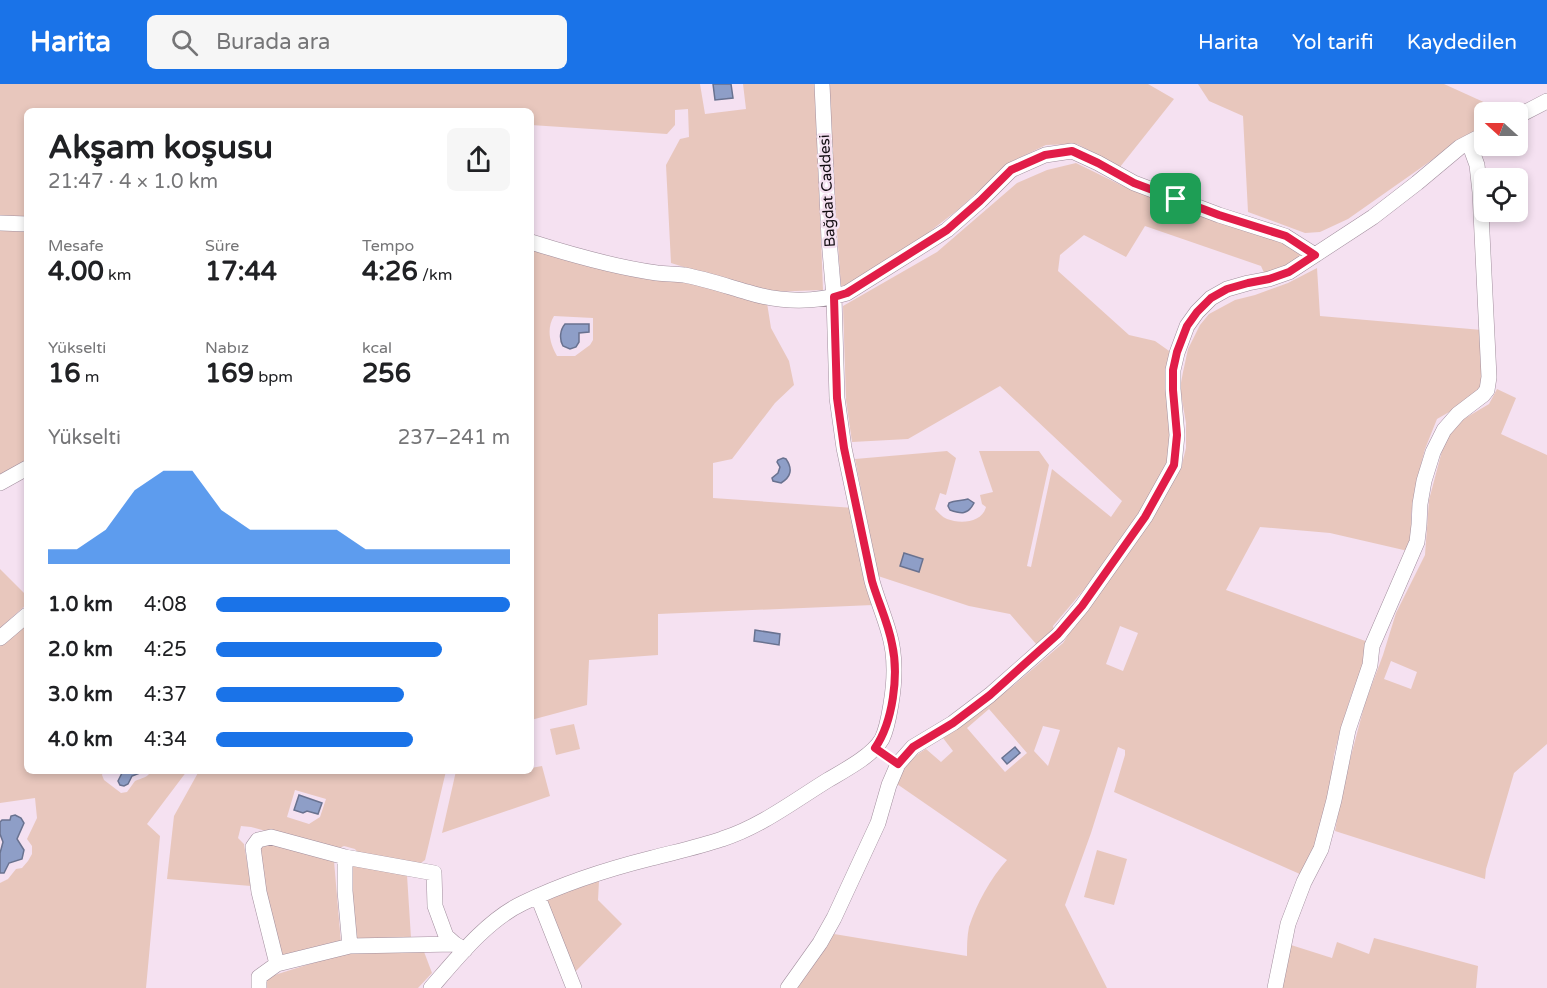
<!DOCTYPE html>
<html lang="tr">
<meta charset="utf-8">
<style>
body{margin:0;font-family:"Varela Round",sans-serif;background:#f6f6f6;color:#202124;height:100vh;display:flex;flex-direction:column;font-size:22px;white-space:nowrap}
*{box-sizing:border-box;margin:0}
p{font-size:20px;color:#757577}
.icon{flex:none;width:33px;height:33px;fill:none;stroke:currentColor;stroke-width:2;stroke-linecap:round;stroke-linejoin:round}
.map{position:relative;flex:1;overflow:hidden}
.sheet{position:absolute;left:24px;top:24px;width:510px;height:666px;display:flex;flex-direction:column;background:#fff;border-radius:9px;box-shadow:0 3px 9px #0003}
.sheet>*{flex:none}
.needle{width:39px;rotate:291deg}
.controls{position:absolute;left:1474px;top:18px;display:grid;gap:12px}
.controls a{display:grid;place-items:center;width:54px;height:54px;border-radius:9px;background:#fff;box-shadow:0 3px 9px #0003;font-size:30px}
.pin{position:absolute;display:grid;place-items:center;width:51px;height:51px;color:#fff;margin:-26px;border-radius:12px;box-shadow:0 3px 9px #0006}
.round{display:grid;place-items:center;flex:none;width:63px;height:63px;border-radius:9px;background:#f6f6f6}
.headline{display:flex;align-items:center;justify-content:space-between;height:102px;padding:0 24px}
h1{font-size:33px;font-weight:700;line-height:45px}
.figures{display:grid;grid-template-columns:repeat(3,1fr);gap:9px;height:102px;padding:6px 24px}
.figures div{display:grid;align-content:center}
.figures b{font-size:26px;font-weight:700}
.figures small{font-size:16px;font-weight:400}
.figures p{font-size:16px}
.chart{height:168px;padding:12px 24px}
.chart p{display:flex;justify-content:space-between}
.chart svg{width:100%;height:108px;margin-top:6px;fill:#1a73e8;opacity:.7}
ul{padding:0 24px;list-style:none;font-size:20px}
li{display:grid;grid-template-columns:96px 72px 1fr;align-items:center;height:45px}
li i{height:15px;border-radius:8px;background:#1a73e8}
header{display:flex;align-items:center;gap:36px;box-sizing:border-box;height:84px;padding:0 30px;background:#1a73e8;color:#fff}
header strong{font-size:28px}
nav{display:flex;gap:33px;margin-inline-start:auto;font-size:21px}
.search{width:420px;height:54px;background:#f6f6f6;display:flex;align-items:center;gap:15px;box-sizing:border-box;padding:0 21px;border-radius:9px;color:#757577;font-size:22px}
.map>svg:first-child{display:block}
.green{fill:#e8c7bd;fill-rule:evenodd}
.water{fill:#8e9ec7;stroke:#697290;stroke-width:1.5}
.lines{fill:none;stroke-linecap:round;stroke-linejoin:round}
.minor-casing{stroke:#a28f9e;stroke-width:16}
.minor{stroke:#fff;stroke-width:15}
.route-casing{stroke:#fff;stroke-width:12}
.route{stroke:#e11d48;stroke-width:8}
.labels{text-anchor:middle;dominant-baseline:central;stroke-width:5;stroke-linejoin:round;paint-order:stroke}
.street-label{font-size:15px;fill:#120c11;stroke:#f5e1f1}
</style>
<header>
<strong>Harita</strong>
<div class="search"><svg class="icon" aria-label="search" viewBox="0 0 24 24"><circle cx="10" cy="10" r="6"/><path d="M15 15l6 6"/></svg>Burada ara</div>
<nav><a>Harita</a><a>Yol tarifi</a><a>Kaydedilen</a></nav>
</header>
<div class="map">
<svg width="1547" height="904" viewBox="0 0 1547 904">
<rect width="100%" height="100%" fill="#f5e1f1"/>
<path class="green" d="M 0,0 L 700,0 L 705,30 L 746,25 L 743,0 L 815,0 L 823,206 L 769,208 L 748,203 L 671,179 L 666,81 L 680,55 L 689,53 L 688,25 L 675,26 L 675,41 L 667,50 L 531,41 L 531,27 L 27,27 L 27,133 L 0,133 Z
M 829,0 L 1148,0 L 1174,15 L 1120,83 L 1077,60 L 1046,61 L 1009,79 L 959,125 L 924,152 L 851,200 L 841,202 L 831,66 Z
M 1198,0 L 1444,0 L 1488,20 L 1501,28 L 1485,28 L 1485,43 L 1459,57 L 1348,135 L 1320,148 L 1305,149 L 1248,128 L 1243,32 L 1209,17 Z
M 1076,79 L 1127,104 L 1285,158 L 1304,172 L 1288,183 L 1265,191 L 1261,182 L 1145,142 L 1126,173 L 1084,151 L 1060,171 L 1058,187 L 1129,251 L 1155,257 L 1172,269 L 1173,354 L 1170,378 L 1157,402 L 1103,483 L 1053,542 L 1054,547 L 1037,561 L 1010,530 L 969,522 L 878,492 L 855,375 L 947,367 L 956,374 L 946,411 L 940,409 L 935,425 C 939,429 942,433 947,435 C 960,440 982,439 986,423 L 982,420 L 980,411 L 993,408 L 979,367 L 1039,367 L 1049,381 L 1027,482 L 1031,483 L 1052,385 L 1111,433 L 1122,417 L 1000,302 L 908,355 L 852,358 L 846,316 L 843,222 L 937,168 L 1017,99 L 1047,86 Z
M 0,144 L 27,146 L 27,377 L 0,391 Z
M 531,165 L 610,187 L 710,203 L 767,219 L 771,244 L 789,277 L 794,301 L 775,319 L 732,375 L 713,379 L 713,414 L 854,424 L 873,521 L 658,530 L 658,571 L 589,576 L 587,621 L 531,636 ZM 554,232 L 593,234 L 593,256 L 590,261 L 575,272 L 557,272 C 550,260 546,245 554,232 Z
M 1317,184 L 1320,232 L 1482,246 L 1483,298 L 1477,312 L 1437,335 L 1425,365 L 1415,404 L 1411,431 L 1413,455 L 1408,467 L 1330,449 L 1260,443 L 1226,506 L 1368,558 L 1367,571 L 1351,612 L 1340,647 L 1334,671 L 1330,710 L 1311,772 L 1302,791 L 1114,708 L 1125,671 L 1125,666 L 1118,663 L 1091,749 L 1065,821 L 1107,904 L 796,904 L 834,850 L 967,872 C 967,863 967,852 969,843 C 977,819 990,795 1007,776 L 897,700 C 904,683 910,674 926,665 L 941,678 L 953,667 L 943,654 L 956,646 L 1014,601 L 1063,559 L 1084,526 L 1147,439 L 1181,384 L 1186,364 L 1186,339 L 1180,304 L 1183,288 L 1188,265 L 1200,241 L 1209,230 L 1235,216 L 1255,211 L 1288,199 ZM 1120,542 L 1138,549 L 1123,587 L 1106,580 ZM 989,625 L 1027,669 L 1005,688 L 967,644 ZM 1043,642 L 1060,646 L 1048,682 L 1034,667 Z
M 1497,305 L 1516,314 L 1501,350 L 1547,371 L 1547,660 L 1514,689 L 1486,785 L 1485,795 L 1335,747 L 1343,702 L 1365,619 L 1383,571 L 1396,529 L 1425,471 L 1429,416 L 1444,359 L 1452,342 L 1489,320 ZM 1391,577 L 1417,588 L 1411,605 L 1384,595 Z
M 0,485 L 27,512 L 27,520 L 0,544 Z
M 27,538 L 27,687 L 103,687 L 102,691 L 104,696 L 121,709 L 127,708 L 135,697 C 141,694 148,694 151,687 L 187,687 L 147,740 L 160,752 L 146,904 L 0,904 L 0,799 L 8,795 L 16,785 L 22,784 L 28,777 L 32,770 L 32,762 L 27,755 L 37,734 L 35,714 L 0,719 L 0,561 Z
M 574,640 L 580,665 L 556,671 L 550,645 Z
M 542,682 L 550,712 L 442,749 L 456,687 L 507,687 L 508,690 L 520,687 L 531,687 L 531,684 Z
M 199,687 L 446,687 L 425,776 L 418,781 L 358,769 L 355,765 L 344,762 L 335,766 L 251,743 L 241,742 L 238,754 L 244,760 L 251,802 L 167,795 L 174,732 ZM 295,706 L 326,715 L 320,733 L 309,740 L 287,733 Z
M 273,761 L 334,777 L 341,859 L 281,873 C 276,853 255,778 262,762 Z
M 1097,766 L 1127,775 L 1114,821 L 1084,813 Z
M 352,781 L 407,791 L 411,854 L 355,858 L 349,808 Z
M 599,797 L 598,816 L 622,840 L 575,888 L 545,815 Z
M 1374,854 L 1478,882 L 1476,904 L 1282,904 L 1291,861 L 1332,874 L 1337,858 L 1369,870 Z
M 423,865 L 432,889 L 418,904 L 264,904 L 265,894 L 348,868 Z"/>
<path class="water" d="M 713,0 L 731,0 L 733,14 L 715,16 Z
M 565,240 L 589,240 L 589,248 L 579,249 L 579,258 L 576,263 L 570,265 L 563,262 C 559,255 560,246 565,240 Z
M 783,374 L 786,375 C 793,385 791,393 781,399 L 773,397 L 772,394 L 778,389 L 780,383 L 777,378 L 778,376 Z
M 968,415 L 974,419 C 968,431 961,430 950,426 L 948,422 L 949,419 C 955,416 962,417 968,415 Z
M 904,469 L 923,475 L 919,488 L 900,482 Z
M 755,546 L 780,550 L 779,561 L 754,557 Z
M 1015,663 L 1020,669 L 1007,680 L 1002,674 Z
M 123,687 L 145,687 L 132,692 L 128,700 L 124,702 L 120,701 L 118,697 Z
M 299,711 L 322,719 L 318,730 L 307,727 L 303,729 L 294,726 Z
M 15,731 L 21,734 L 24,739 L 17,755 L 24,766 L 22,775 L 9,779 L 4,789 L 0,789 L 0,769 L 3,758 L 0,750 L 0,738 L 2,736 L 10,736 L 11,732 Z"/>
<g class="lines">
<g class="minor-casing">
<path id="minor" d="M 1518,32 L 1547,17
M 0,139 L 27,140
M 531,158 C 572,171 614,183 657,189 C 666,190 675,190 684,191 C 706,195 726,202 747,208 C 779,218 814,219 847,209 L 947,146 L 980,117 L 1011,86 L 1045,71 L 1072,67 L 1098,79 L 1134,99 L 1219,131 L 1285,152 L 1315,171
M 0,399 L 27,384
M 0,554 L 27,531
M 345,773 L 345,807 L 350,862 L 455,860
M 538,813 L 574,904
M 277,880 L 259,808 L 253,763 L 258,756 L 271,753 L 345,773 L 434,789 L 435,822 L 446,852 L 455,860 L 465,866
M 259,904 L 259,893 L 277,880 L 350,862
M 431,904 C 457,874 487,836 523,819 C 564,799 608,785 652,774 C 675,768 699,763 722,755 C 760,743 794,717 828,696 C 845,686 872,672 882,655 C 887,645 889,632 891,620 C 895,596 896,572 889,549 C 884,531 877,515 872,497 L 844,364 L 837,314 L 834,213 L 829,155 L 822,0
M 788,904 L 820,859 L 834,834 L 878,739 L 889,701 L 898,680 L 913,663 L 953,639 L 990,611 L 1058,551 L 1082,522 L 1145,433 L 1174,381 L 1177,351 L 1173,305 L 1173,286 L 1177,269 L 1187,242 L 1197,228 L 1211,214 L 1227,205 L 1248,199 L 1269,195 L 1289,188 L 1373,133 L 1417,99 L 1460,63 L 1485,50
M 1275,904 L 1288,840 L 1304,798 L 1321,765 L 1334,716 L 1348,646 L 1370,581 L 1372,562 L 1417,458 L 1419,441 L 1420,420 L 1424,397 L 1433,368 L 1444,346 L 1458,330 L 1483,311 L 1487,306 L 1489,293 L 1480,108 L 1477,81 L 1469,59"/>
</g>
<use href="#minor" class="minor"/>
</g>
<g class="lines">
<g class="route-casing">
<path id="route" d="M 1072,67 L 1098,79 L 1134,99 L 1219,131 L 1286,152 L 1315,171 L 1289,188 L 1269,195 L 1248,199 L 1227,205 L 1211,214 L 1197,228 L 1187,242 L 1177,268 L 1173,286 L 1173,306 L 1177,351 L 1174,381 L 1145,433 L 1082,522 L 1058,550 L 990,611 L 953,639 L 913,663 L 898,680 L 875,664 C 893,638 899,591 892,560 C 888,538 878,518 872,497 L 844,364 L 837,314 L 834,213 L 847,209 L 947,146 L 980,117 L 1011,86 L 1045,71 Z"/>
</g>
<use href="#route" class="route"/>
</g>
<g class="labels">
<g class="street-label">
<text transform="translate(827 107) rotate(-93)">Bağdat Caddesi</text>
</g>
</g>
</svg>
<div class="controls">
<a><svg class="needle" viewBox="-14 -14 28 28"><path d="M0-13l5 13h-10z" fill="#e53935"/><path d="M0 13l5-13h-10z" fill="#757577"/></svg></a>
<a><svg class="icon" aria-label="locate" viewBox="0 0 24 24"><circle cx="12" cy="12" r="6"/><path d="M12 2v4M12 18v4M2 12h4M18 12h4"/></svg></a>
</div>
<div class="pin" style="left:1176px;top:115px;background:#1e9e55"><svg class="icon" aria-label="arrive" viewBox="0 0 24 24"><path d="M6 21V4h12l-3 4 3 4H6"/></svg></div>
<section class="sheet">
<div class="headline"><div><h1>Akşam koşusu</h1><p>21:47 · 4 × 1.0 km</p></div><a class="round"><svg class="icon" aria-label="share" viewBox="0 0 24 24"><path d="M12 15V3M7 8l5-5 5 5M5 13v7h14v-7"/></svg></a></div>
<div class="figures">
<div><p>Mesafe</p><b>4.00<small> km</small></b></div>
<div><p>Süre</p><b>17:44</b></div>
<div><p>Tempo</p><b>4:26<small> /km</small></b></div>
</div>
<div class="figures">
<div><p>Yükselti</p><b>16<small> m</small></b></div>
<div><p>Nabız</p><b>169<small> bpm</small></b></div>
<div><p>kcal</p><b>256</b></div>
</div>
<div class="chart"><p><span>Yükselti</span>237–241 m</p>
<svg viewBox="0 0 160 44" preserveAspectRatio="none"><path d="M0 44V38L10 38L20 30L30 14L40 6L50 6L60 22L70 30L80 30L90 30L100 30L110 38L120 38L130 38L140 38L150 38L160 38V44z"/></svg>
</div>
<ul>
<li><b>1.0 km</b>4:08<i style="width:100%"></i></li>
<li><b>2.0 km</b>4:25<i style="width:77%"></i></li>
<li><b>3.0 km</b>4:37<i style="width:64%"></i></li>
<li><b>4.0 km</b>4:34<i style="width:67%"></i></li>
</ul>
</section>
</div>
